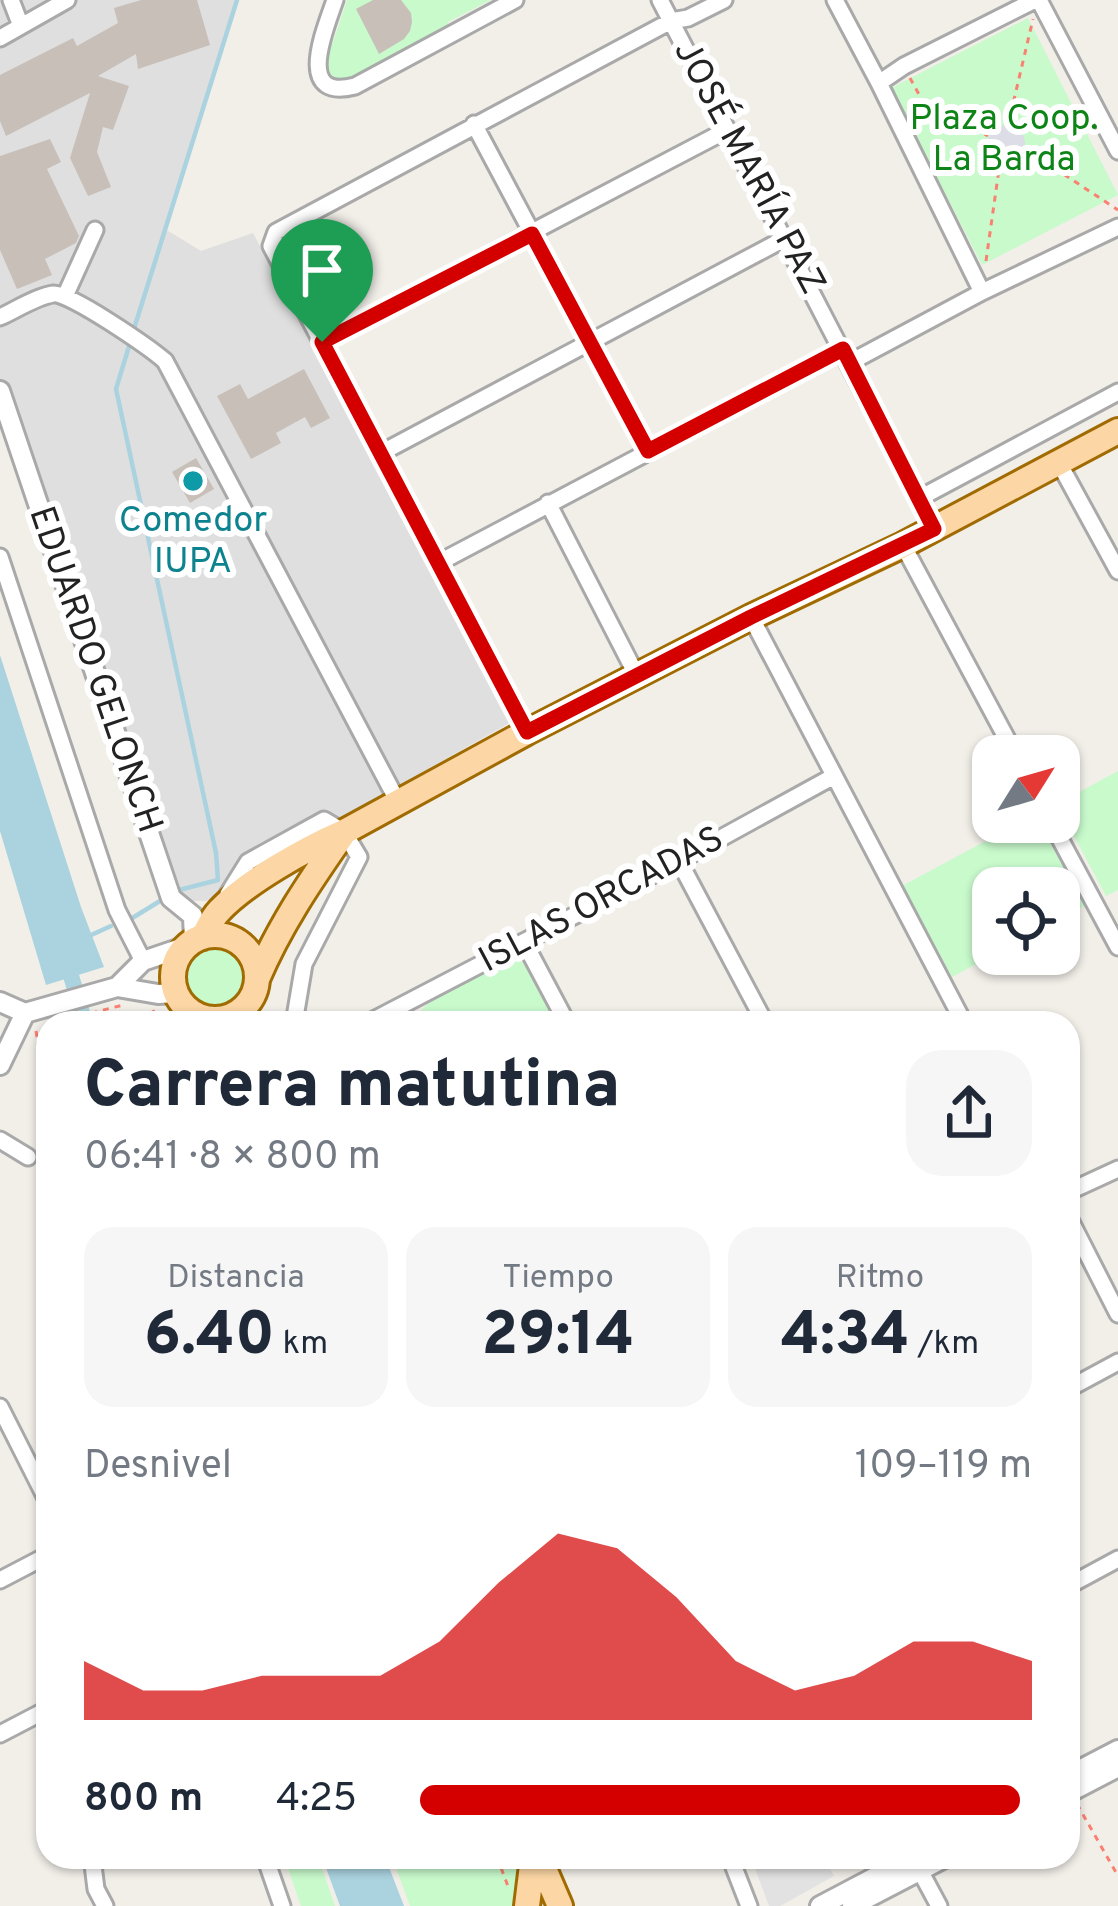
<!DOCTYPE html>
<html lang="es">
<meta charset="utf-8">
<style>
body{margin:0;font-family:Overpass,sans-serif;background:#f6f6f7;color:#1f2937;height:100vh;display:flex;flex-direction:column;font-size:45px;white-space:nowrap}
*{box-sizing:border-box;margin:0}
p{font-size:39px;color:#747a83}
.icon{flex:none;width:66px;height:66px;fill:none;stroke:currentColor;stroke-width:2;stroke-linecap:round;stroke-linejoin:round}
.map{position:relative;flex:1;overflow:hidden}
.drawer{position:absolute;left:36px;top:1011px;width:1044px;height:858px;display:flex;flex-direction:column;background:#fff;border-radius:36px;box-shadow:0 3px 9px #0004}
.drawer>*{flex:none}
.needle{width:78px;rotate:53deg}
.fabs{position:absolute;left:972px;top:735px;display:grid;gap:24px}
.fabs a{display:grid;place-items:center;width:108px;height:108px;border-radius:24px;background:#fff;box-shadow:0 3px 9px #0004;font-size:60px}
.pin{position:absolute;display:grid;place-items:center;width:102px;height:102px;color:#fff;margin:-123px -51px;border-radius:50% 50% 50% 0;rotate:-45deg;box-shadow:0 0 12px #0007}
.pin .icon{rotate:45deg}
.round{display:grid;place-items:center;flex:none;width:126px;height:126px;border-radius:36px;background:#f6f6f7}
.summary{display:flex;align-items:center;justify-content:space-between;height:204px;padding:0 48px}
h1{font-size:66px;font-weight:800;line-height:90px}
.stats{display:grid;grid-template-columns:repeat(3,1fr);gap:18px;height:204px;padding:12px 48px}
.stats div{display:grid;align-content:center;border-radius:30px;background:#f6f6f7;text-align:center}
.stats b{font-size:60px;font-weight:800}
.stats small{font-size:33px;font-weight:400}
.stats p{font-size:33px}
.chart{height:336px;padding:24px 48px}
.chart p{display:flex;justify-content:space-between}
.chart svg{width:100%;height:216px;margin-top:12px;fill:#d40000;opacity:.7}
ul{padding:0 48px;list-style:none;font-size:39px}
li{display:grid;grid-template-columns:192px 144px 1fr;align-items:center;height:90px}
li i{height:30px;border-radius:15px;background:#d40000}
.map>svg:first-child{display:block}
.residential{fill:#e0dfdf}
.park{fill:#c8facc}
.parking{fill:#e2e2e2}
.plaza{fill:#dddde8}
.water{fill:#aad3df}
.lines{fill:none;stroke-linecap:round;stroke-linejoin:round}
.stream{stroke:#aad3df;stroke-width:4.5}
.canal{stroke:#aad3df;stroke-width:16}
.building{fill:#c7bfb8}
.minor-casing{stroke:#a9a9a9;stroke-width:21}
.tertiary-casing{stroke:#a9a9a9;stroke-width:24}
.primary-casing{stroke:#a06b00;stroke-width:30}
.path{stroke:#fa8072;stroke-width:3;stroke-dasharray:6 6;stroke-linecap:butt}
.minor{stroke:#fff;stroke-width:15}
.tertiary{stroke:#fff;stroke-width:18}
.primary{stroke:#fcd6a4;stroke-width:24}
.route-casing{stroke:#fff;stroke-width:24}
.route{stroke:#d40000;stroke-width:15}
.culture-dot{fill:#0f9aa8;stroke:#fff;stroke-width:4.5}
.labels{text-anchor:middle;dominant-baseline:central;stroke-width:12;stroke-linejoin:round;paint-order:stroke}
.park-label{font-size:36px;fill:#0c8416;stroke:#fff}
.street-label{font-size:36px;fill:#222;stroke:#fff}
.culture-label{font-size:36px;fill:#0d838f;stroke:#fff}
</style>
<div class="map">
<svg width="1118" height="1906" viewBox="0 0 1118 1906">
<rect width="100%" height="100%" fill="#f2efe9"/>
<path class="residential" d="M 0,0 L 237,0 L 165,229 L 201,251 L 253,233 L 513,721 L 408,780 L 207,901 L 193,901 L 182,893 L 0,383 Z"/>
<path class="park" d="M 347,0 L 491,0 L 448,22 L 449,30 L 358,80 L 332,81 L 322,66 L 326,45 L 332,45 Z
M 1028,18 L 1118,195 L 982,265 L 891,88 Z
M 1118,771 L 1118,890 L 1106,896 L 1059,808 L 1059,803 Z
M 1021,822 L 1044,822 L 1088,904 L 1059,920 L 1059,888 L 993,888 L 995,954 L 952,977 L 902,886 Z
M188 978a29 29 0 1 1 58 0a29 29 0 1 1-58 0Z
M 515,958 L 524,963 L 555,1023 L 424,1023 L 422,1010 L 429,1002 L 509,959 Z
M 284,1857 L 318,1857 L 335,1906 L 301,1906 Z
M 392,1857 L 520,1857 L 516,1901 L 514,1897 L 512,1906 L 410,1906 Z"/>
<path class="parking" d="M 765,1857 L 824,1857 L 834,1876 L 780,1906 L 769,1906 L 753,1863 Z"/>
<path class="plaza" d="M987 144a19 19 0 1 1 38 0a19 19 0 1 1-38 0Z"/>
<path class="water" d="M 0,655 L 81,907 L 104,967 L 46,985 L 0,831 Z
M 322,1857 L 385,1857 L 404,1906 L 340,1906 Z"/>
<g class="lines">
<path class="stream" d="M 133,332 L 237,0
M 130,343 L 116,389 L 216,853 L 218,880 L 179,890
M 129,920 L 160,901
M 89,936 L 111,926"/>
<path class="canal" d="M 66,959 L 85,1023"/>
</g>
<path class="building" d="M 141,0 L 197,0 L 210,45 L 138,69 L 136,54 L 98,76 L 129,86 L 113,130 L 103,127 L 97,152 L 111,187 L 88,196 L 70,158 L 90,93 L 6,136 L 0,121 L 0,75 L 73,38 L 77,46 L 118,23 L 114,8 Z
M 373,0 L 401,0 L 411,13 L 412,22 L 410,31 L 404,39 L 379,54 L 356,9 Z
M 50,139 L 61,162 L 47,169 L 79,236 L 76,243 L 45,259 L 52,275 L 17,289 L 0,250 L 0,156 Z
M 304,369 L 330,418 L 311,428 L 305,417 L 276,433 L 281,443 L 251,459 L 217,396 L 240,384 L 248,399 Z
M 196,458 L 214,489 L 190,503 L 172,472 Z"/>
<g class="lines">
<g class="minor-casing">
<path id="minor" d="M 11,0 L 21,26
M 335,0 C 326,27 293,102 355,86 L 515,0
M 660,0 L 934,529
M 835,0 L 879,83 L 982,292
M 1039,0 L 1118,151
M 0,38 L 67,0
M 879,83 L 904,66 L 1035,0
M 474,124 L 648,451
M 66,294 L 95,230
M 0,317 C 16,310 35,297 53,294 C 68,291 150,348 165,361 L 398,802
M 322,342 L 727,130
M 849,363 L 982,292 L 1118,227
M 381,453 L 784,239
M 1059,463 L 1118,571
M 918,499 L 1118,392
M 548,503 L 637,676
M 903,545 L 1016,756
M 0,557 L 117,910 L 143,961
M 440,562 L 843,349
M 751,617 L 964,1023
M 527,732 L 271,246 L 276,232 L 671,21 L 688,18 L 724,0
M 1051,822 L 1118,947
M 679,861 L 765,1023
M 228,894 L 248,862 L 324,820 L 344,832 L 359,857 L 304,964 L 294,1023
M 524,942 L 567,1023
M 368,1023 L 679,861 L 834,776
M 0,1140 L 28,1157
M 1068,1192 L 1118,1169
M 1068,1216 L 1118,1314
M 1068,1389 L 1118,1362
M 0,1407 L 48,1502
M 0,1580 L 48,1555
M 1068,1586 L 1118,1559
M 0,1734 L 48,1709
M 92,1857 L 96,1889 L 105,1906
M 265,1857 L 282,1906
M 730,1857 L 749,1906
M 917,1865 L 939,1906"/>
</g>
<g class="tertiary-casing">
<path id="tertiary" d="M 0,391 L 171,898 L 193,916 L 194,941
M 117,987 L 143,961 L 187,946
M 0,1002 L 25,1013
M 0,1065 L 25,1013 L 117,987 L 158,994 L 176,993
M 1068,1776 L 1118,1750
M 1068,1793 L 1118,1767
M 820,1906 L 913,1857
M 852,1906 L 946,1857"/>
</g>
<g class="primary-casing">
<path id="primary" d="M173 977a42 42 0 1 1 84 0a42 42 0 1 1-84 0Z
M 203,937 C 208,928 212,918 219,911 C 246,882 307,848 344,832 L 527,732 L 751,617 L 903,545 L 1118,431
M 257,979 C 279,927 310,881 343,834
M 539,1857 L 560,1906
M 527,1906 L 533,1857"/>
</g>
<path class="path" d="M 910,78 L 922,100 L 988,136
M 1008,125 L 1033,19
M 1024,148 L 1118,210
M 986,261 L 1000,162
M 153,1010 L 158,1023
M 68,1019 L 123,1005
M 36,1031 L 48,1102
M 1077,1804 L 1118,1876
M 497,1857 L 509,1889"/>
<use href="#minor" class="minor"/>
<use href="#tertiary" class="tertiary"/>
<use href="#primary" class="primary"/>
</g>
<g class="lines">
<g class="route-casing">
<path id="route" d="M 532,234 L 648,451 L 843,349 L 934,529 L 751,617 L 527,732 L 322,342 Z"/>
</g>
<use href="#route" class="route"/>
</g>
<circle class="culture-dot" cx="193" cy="481" r="12"/>
<g class="labels">
<g class="park-label">
<text x="1004" y="120">Plaza Coop.<tspan x="1004" dy="41">La Barda</tspan></text>
</g>
<g class="street-label">
<text transform="translate(748 168) rotate(62)">JOSÉ MARÍA PAZ</text>
<text transform="translate(94 670) rotate(71)">EDUARDO GELONCH</text>
<text transform="translate(602 901) rotate(-28)">ISLAS ORCADAS</text>
</g>
<g class="culture-label">
<text x="193" y="522">Comedor<tspan x="193" dy="41">IUPA</tspan></text>
</g>
</g>
</svg>
<div class="fabs">
<a><svg class="needle" viewBox="-14 -14 28 28"><path d="M0-13l5 13h-10z" fill="#e53935"/><path d="M0 13l5-13h-10z" fill="#747a83"/></svg></a>
<a><svg class="icon" aria-label="locate" viewBox="0 0 24 24"><circle cx="12" cy="12" r="6"/><path d="M12 2v4M12 18v4M2 12h4M18 12h4"/></svg></a>
</div>
<div class="pin" style="left:322px;top:342px;background:#1e9e55"><svg class="icon" aria-label="arrive" viewBox="0 0 24 24"><path d="M6 21V4h12l-3 4 3 4H6"/></svg></div>
<section class="drawer">
<div class="summary"><div><h1>Carrera matutina</h1><p>06:41 · 8 × 800 m</p></div><a class="round"><svg class="icon" aria-label="share" viewBox="0 0 24 24"><path d="M12 15V3M7 8l5-5 5 5M5 13v7h14v-7"/></svg></a></div>
<div class="stats">
<div><p>Distancia</p><b>6.40<small> km</small></b></div>
<div><p>Tiempo</p><b>29:14</b></div>
<div><p>Ritmo</p><b>4:34<small> /km</small></b></div>
</div>
<div class="chart"><p><span>Desnivel</span>109–119 m</p>
<svg viewBox="0 0 160 44" preserveAspectRatio="none"><path d="M0 44V32L10 38L20 38L30 35L40 35L50 35L60 28L70 16L80 6L90 9L100 19L110 32L120 38L130 35L140 28L150 28L160 32V44z"/></svg>
</div>
<ul>
<li><b>800 m</b>4:25<i style="width:98%"></i></li>
</ul>
</section>
</div>
